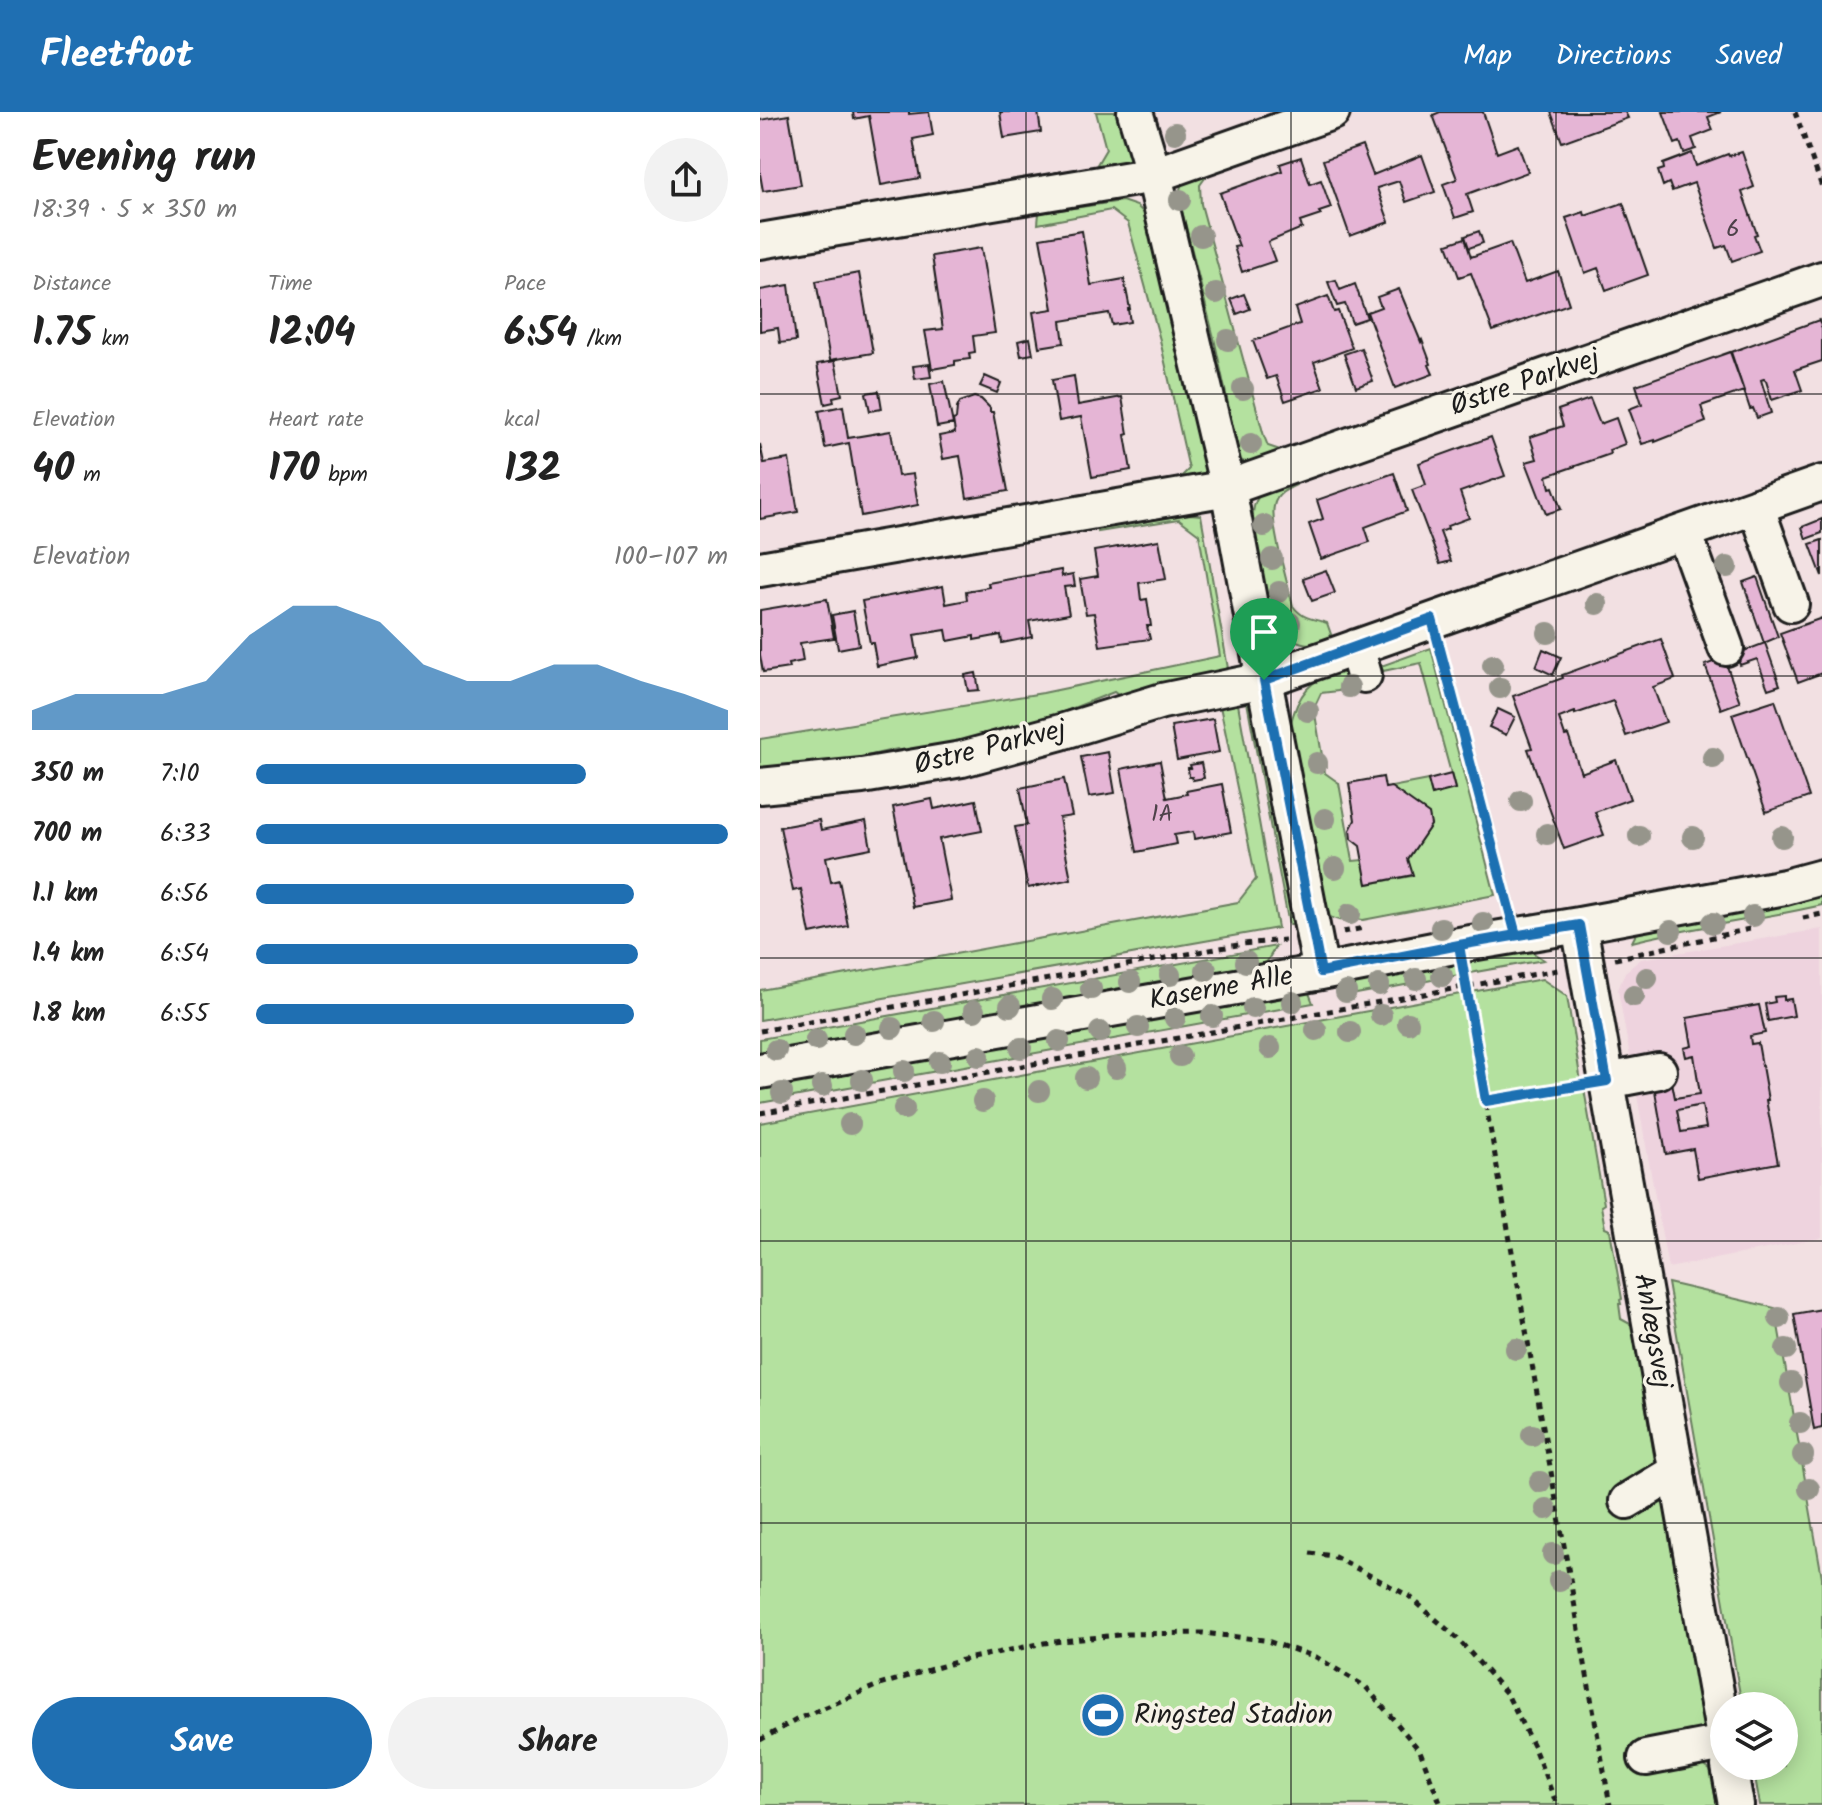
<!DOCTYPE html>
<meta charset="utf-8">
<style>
body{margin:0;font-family:Kalam,sans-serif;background:#f2f2f2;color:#222;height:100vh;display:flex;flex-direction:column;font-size:30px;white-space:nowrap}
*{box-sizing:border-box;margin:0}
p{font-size:26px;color:#767676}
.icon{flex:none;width:44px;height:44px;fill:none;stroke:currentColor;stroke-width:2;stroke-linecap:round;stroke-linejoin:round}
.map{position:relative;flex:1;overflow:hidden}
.details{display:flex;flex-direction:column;background:#fff;width:760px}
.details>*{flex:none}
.buttons{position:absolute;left:950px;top:1580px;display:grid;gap:16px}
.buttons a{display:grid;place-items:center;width:88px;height:88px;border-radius:50%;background:#fff;box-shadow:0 4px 20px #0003;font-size:40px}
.pin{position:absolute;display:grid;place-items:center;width:68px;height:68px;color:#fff;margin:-82px -34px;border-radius:50% 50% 50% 0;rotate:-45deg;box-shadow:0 0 8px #0007}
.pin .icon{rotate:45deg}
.round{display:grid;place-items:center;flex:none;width:84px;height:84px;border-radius:42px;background:#f2f2f2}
.overview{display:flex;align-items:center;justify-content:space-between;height:136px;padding:0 32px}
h1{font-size:44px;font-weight:700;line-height:60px}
.figures{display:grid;grid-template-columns:repeat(3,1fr);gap:12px;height:136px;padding:8px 32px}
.figures div{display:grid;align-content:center}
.figures b{font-size:40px;font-weight:700}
.figures small{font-size:22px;font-weight:400}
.figures p{font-size:22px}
.chart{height:224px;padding:16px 32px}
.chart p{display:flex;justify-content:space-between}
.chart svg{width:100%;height:144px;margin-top:8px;fill:#1f6fb2;opacity:.7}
.button{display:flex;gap:16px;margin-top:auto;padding:16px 32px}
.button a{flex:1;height:92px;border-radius:48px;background:#1f6fb2;color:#fff;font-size:32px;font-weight:700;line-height:92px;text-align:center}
.button a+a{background:#f2f2f2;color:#222}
ul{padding:0 32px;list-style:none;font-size:26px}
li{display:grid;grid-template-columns:128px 96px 1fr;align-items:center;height:60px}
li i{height:20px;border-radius:10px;background:#1f6fb2}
header{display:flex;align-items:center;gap:48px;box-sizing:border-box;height:112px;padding:0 40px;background:#1f6fb2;color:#fff}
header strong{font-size:38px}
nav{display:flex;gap:44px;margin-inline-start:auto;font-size:28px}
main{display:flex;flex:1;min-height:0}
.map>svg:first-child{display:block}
.built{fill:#eed3de}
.green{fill:#b4e19f;stroke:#687e5e;stroke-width:2}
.building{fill:#e5b5d5;stroke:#1c1c1c;stroke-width:2;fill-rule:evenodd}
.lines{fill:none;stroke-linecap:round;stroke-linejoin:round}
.minor-casing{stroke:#1c1c1c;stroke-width:40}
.path{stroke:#1c1c1c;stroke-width:5;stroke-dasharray:6 6;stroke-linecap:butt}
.minor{stroke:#f7f3e8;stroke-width:34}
.tree{fill:#96958b}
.route-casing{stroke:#fff;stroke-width:16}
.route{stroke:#1f6fb2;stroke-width:10}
.grid{fill:none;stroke:#1c1c1c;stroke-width:2;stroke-opacity:0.55}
.labels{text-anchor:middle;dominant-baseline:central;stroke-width:7;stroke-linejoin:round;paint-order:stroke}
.number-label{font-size:24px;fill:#4e424a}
.street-label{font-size:28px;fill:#1c1c1c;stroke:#f7f3e8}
.poi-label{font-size:28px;fill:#1c1c1c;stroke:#f7f3e8;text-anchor:start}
</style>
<header>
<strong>Fleetfoot</strong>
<nav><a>Map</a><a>Directions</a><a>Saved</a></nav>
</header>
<main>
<section class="details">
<div class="overview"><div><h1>Evening run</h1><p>18:39 · 5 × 350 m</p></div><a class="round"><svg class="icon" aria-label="share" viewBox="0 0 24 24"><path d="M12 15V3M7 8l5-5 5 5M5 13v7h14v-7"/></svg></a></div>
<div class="figures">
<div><p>Distance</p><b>1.75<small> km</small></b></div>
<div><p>Time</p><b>12:04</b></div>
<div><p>Pace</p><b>6:54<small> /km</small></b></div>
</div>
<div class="figures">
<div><p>Elevation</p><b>40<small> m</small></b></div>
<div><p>Heart rate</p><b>170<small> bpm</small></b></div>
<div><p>kcal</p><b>132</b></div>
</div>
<div class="chart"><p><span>Elevation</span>100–107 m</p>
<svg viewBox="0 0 160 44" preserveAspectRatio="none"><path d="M0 44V38L10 33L20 33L30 33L40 29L50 15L60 6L70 6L80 11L90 24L100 29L110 29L120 24L130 24L140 29L150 33L160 38V44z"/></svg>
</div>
<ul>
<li><b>350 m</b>7:10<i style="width:70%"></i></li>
<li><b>700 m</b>6:33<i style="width:100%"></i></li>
<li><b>1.1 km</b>6:56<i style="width:80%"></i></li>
<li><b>1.4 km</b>6:54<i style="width:81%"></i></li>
<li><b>1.8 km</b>6:55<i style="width:80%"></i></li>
</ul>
<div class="button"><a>Save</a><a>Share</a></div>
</section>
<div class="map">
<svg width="1062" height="1693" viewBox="0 0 1062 1693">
<rect width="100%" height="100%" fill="#f2e0e2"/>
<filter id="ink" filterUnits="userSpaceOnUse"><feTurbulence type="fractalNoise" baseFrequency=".0125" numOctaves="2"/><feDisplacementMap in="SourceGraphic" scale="16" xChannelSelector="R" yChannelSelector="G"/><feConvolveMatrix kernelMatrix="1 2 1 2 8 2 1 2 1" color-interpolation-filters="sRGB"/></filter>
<g filter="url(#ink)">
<path class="built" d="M 1062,817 L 1062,1126 L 908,1156 L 858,878 L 865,860 L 881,847 Z"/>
<path class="green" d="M 336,0 L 358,0 L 372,46 L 363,56 L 333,66 L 331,55 L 336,54 L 346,37 Z
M 448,62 L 440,73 L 441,92 L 504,324 L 508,334 L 520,338 L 520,345 L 492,353 L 480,348 L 454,226 L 422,99 L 419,80 L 423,69 Z
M 362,89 L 377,94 L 387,104 L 448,352 L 444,365 L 418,368 L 429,357 L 400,228 L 368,111 L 351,98 L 278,112 L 279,101 Z
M 535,367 L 536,373 C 527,377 516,382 514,394 C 510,412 528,473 533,494 C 544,508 552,506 567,511 L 573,528 C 513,549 506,484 499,442 C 496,425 488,403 497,387 C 503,376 523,372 535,367 Z
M 430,402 L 441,403 L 469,562 L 367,590 L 354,580 L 298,602 L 298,611 L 151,647 L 137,637 L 98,646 L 87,657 L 0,663 L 0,627 L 283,581 L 460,544 L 439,422 L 419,407 L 338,420 L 338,416 Z
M 671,536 L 735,783 L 603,808 C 588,805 582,813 567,803 L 530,614 C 538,581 550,568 582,555 L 588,578 L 561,581 L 554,596 L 565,661 L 579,671 L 593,749 L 603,748 L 607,772 L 652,764 L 648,747 L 671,713 L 631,675 L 668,668 L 672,683 L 695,676 L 661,551 L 623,559 L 621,554 Z
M 487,590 L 494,596 L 533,813 L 529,813 Z
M 478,592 L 518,816 L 0,908 L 0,878 L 478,790 L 496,767 L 460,594 Z
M 1062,785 L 1062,793 C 999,808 934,814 872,830 L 876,822 C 936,802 1001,800 1062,785 Z
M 516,834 L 506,851 L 0,944 L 0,927 Z
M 767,837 L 784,848 L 710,861 L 707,848 Z
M 696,850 L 699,863 L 580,885 L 577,871 Z
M 782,867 L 807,884 L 821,970 L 819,971 L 821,977 L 824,977 L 844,1092 L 841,1094 L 845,1116 L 850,1118 L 862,1187 L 860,1188 L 861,1192 L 859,1192 L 861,1207 L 872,1213 L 896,1355 L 893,1385 L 904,1388 L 945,1619 L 939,1650 L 950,1658 L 957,1693 L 0,1693 L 0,1011 Z
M 547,876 L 553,891 L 0,991 L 0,975 Z
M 908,1171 L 1015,1196 L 1062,1465 L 1062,1693 L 1000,1693 L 993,1654 L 1024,1654 L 1024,1594 L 982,1594 Z"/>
<path class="building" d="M 93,0 L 149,0 L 149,2 L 169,0 L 173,23 L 153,27 L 160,66 L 121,73 L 109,4 L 94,7 Z
M 240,0 L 278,0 L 281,20 L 244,26 Z
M 680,0 L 723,0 L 737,41 L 758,33 L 768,60 L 707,82 L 713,100 L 695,106 L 683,72 L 697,67 L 673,3 Z
M 791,0 L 865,0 L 868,6 L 802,30 Z
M 903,0 L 961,0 L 948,5 L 953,18 L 932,26 L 936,37 L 924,41 L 920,30 L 915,32 Z
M 29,3 L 41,73 L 3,79 L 0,62 L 0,8 Z
M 602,34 L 613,63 L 662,43 L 675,80 L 646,90 L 639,69 L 617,76 L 629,110 L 590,124 L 563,48 Z
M 982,40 L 994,75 L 982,80 L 997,122 L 994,123 L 1000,139 L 972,149 L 966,133 L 957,136 L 934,71 L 912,79 L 909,71 L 903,74 L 898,59 L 904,57 L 903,52 L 932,41 L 936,54 L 968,42 L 969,44 Z
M 541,45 L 550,72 L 561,68 L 571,96 L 559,100 L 561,103 L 540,110 L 542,116 L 508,130 L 515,149 L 482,160 L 474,135 L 479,134 L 460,81 L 522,59 L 520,52 Z
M 863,91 L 888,163 L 846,178 L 838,156 L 825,161 L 806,106 L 824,100 L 825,104 Z
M 322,119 L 331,173 L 364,167 L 370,197 L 368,197 L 370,210 L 352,213 L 349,201 L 301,209 L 304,231 L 279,235 L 273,200 L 293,197 L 280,126 Z
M 719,119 L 723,131 L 709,136 L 705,124 Z
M 705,126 L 711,145 L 750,131 L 765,171 L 798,159 L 809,192 L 733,219 L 711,161 L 699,165 L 687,132 Z
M 221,136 L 235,221 L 213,224 L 215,240 L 209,241 L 210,247 L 195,249 L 195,253 L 172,257 L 165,219 L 183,217 L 172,144 Z
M 99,161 L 113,241 L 70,248 L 56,169 Z
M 576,168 L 580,178 L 595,172 L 607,206 L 592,211 L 585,192 L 577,194 L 568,170 Z
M 29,173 L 36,229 L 20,231 L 18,216 L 0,219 L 0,178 Z
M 639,177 L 661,230 L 662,228 L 671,252 L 669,253 L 673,262 L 635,276 L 607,200 L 621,195 L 617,185 Z
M 484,182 L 490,197 L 477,202 L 471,187 Z
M 568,184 L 574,200 L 578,199 L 592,236 L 554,250 L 563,276 L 525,289 L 516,264 L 507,267 L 493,229 L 540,212 L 535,196 Z
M 1059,208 L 1062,217 L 1062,249 L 1035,258 L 1042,278 L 1012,288 L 1006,269 L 1004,267 L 1001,268 L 1011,301 L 997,306 L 993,296 L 990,297 L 971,240 Z
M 270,226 L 273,242 L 261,244 L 258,229 Z
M 601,236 L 613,269 L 596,275 L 584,242 Z
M 970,240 L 984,279 L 941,294 L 946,310 L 895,330 L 895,328 L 882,332 L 869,297 L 882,292 L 876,273 Z
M 75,249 L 82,283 L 73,285 L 74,290 L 65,292 L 57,252 Z
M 169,252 L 171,265 L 155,267 L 153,254 Z
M 225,264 L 241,271 L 237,281 L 220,274 Z
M 314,264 L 318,293 L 362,285 L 368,322 L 365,323 L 371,358 L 332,365 L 321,305 L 299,309 L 292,268 Z
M 184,269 L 193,312 L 177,315 L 170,272 Z
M 119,279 L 122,297 L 110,299 L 106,281 Z
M 214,285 L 221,287 L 230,296 L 230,300 L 233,300 L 248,379 L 207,386 L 200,344 L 183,347 L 179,324 L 195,321 L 193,308 L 196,307 L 197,296 L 200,290 Z
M 830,287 L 840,312 L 856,306 L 865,332 L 849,338 L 850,342 L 787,364 L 790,376 L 793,375 L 801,397 L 786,402 L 766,350 L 777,347 L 770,325 L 803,314 L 798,298 Z
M 83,294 L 88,326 L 131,319 L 138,364 L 153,362 L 158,393 L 101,404 L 89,331 L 65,336 L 59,299 Z
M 731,325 L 745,364 L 700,380 L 709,406 L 687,414 L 688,417 L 680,420 L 691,449 L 680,452 L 652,378 L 666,373 L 659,351 Z
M 0,332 L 4,351 L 29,347 L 38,400 L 0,407 Z
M 634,361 L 647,399 L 605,415 L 610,430 L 561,447 L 549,412 L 563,407 L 557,388 Z
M 1062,407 L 1062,421 L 1046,427 L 1042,415 Z
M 399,428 L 406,467 L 379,471 L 381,488 L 387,487 L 391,514 L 387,514 L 390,527 L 340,534 L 334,501 L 326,502 L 320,467 L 338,464 L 334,439 Z
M 1062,428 L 1062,464 L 1050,432 Z
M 301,458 L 302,464 L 313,462 L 315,474 L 304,475 L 309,502 L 269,509 L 272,525 L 242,531 L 241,523 L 214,528 L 214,524 L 188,529 L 186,518 L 154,523 L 158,546 L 117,554 L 113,531 L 110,531 L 102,489 L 183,474 L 186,492 L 207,488 L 206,479 L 229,475 L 228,471 Z
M 566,458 L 575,481 L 552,489 L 543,466 Z
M 997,465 L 1018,525 L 1004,531 L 983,470 Z
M 67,487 L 74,526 L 40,531 L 43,549 L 28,552 L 29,556 L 3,560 L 0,543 L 0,498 Z
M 93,499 L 99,533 L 78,537 L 72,503 Z
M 1062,506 L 1062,561 L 1038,570 L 1020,521 Z
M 901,527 L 915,567 L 893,575 L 906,610 L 866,624 L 853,589 L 815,602 L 815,600 L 799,606 L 805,624 L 808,623 L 821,661 L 856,648 L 870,687 L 835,700 L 844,723 L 804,737 L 768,637 L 772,636 L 753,584 L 803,566 L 802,563 Z
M 1005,531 L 1020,573 L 1008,577 L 997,547 L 980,553 L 976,542 Z
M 783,537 L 801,545 L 793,563 L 776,555 Z
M 964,546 L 980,590 L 961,597 L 945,553 Z
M 216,561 L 219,578 L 208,579 L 205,563 Z
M 1015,588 L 1049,685 L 1006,700 L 972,602 Z
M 738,597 L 755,605 L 746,623 L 729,615 Z
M 453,607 L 459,640 L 417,648 L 411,614 Z
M 348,640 L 355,681 L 329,685 L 321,645 Z
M 400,649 L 407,686 L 427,682 L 426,679 L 462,672 L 471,720 L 434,727 L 433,720 L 414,723 L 416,732 L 377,740 L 361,657 Z
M 441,651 L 444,666 L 433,668 L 432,665 L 429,665 L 428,656 L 431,656 L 430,653 Z
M 691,662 L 695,677 L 672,683 L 668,668 Z
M 623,665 L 625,676 L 631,675 L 669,702 L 671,713 L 648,747 L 653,763 L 607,772 L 600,734 L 591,727 L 590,718 L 595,708 L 589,671 Z
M 304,667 L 312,704 L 299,706 L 311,767 L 268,776 L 255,715 L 267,713 L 260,676 Z
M 172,687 L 174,697 L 216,688 L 222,719 L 179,727 L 191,788 L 153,795 L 133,695 Z
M 59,708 L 61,718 L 106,709 L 111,736 L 66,745 L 71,770 L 79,768 L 88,814 L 50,822 L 41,777 L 33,779 L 20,715 Z
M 1024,884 L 1024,888 L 1031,887 L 1034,904 L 1008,909 L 1005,892 L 1015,890 L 1014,885 Z
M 999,893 L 1005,921 L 990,924 L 991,932 L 998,931 L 1008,988 L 1006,988 L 1018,1051 L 938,1066 L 933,1037 L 906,1042 L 893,968 L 911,965 L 915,986 L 940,982 L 934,943 L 926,945 L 924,936 L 932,934 L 927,906 ZM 942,993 L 946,1016 L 921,1020 L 917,998 Z
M 1062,1197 L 1062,1316 L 1054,1318 L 1034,1202 Z"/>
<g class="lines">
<g class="minor-casing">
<path id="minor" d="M 375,0 L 394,63 L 468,376 L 504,568 L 561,860
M 0,129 L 394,63 L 572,0
M 996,394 L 1031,492
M 924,420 L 966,536
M 0,457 L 468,376 L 1062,167
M 596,535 L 604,563
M 0,674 L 102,664 L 202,647 L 301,620 L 402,589 L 504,568 L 1062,371
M 819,813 L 964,1625
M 0,959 L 561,860 L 699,833 L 819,813 L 1025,775 L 1062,765
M 847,969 L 899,959
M 867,1389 L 917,1359
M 886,1646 L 964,1631
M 969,1654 L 976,1693"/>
</g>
<path class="path" d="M 1035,0 L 1062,75
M 680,538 L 750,795
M 1043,806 L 1062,802
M 583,820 L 604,816
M 855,847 L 994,816
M 703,863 L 850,1693
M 0,919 L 483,832 L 525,828
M 726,989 L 816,974
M 0,1001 L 798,858
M 550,1441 L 573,1444 L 649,1484 L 697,1526 L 747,1582 L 774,1636 L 797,1693
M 0,1628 L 40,1606 L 116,1574 L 202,1548 L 284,1531 L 367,1522 L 443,1521 L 504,1528 L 556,1545 L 606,1575 L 660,1639 L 681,1693"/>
<use href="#minor" class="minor"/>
</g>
<g class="tree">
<circle cx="415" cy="21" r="11"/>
<circle cx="420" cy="88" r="11"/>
<circle cx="441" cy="124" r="11"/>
<circle cx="456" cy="181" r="11"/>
<circle cx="468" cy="228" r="11"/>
<circle cx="483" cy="277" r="11"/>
<circle cx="491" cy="332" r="11"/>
<circle cx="504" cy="414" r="11"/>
<circle cx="512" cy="447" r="11"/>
<circle cx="967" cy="455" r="11"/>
<circle cx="519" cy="480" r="11"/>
<circle cx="837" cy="492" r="11"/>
<circle cx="530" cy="511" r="11"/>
<circle cx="788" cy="521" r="11"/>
<circle cx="733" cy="553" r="11"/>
<circle cx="589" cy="575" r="11"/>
<circle cx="740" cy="576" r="11"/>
<circle cx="548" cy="599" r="11"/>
<circle cx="953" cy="646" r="11"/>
<circle cx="557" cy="651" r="11"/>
<circle cx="761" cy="689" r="11"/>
<circle cx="565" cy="707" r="11"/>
<circle cx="787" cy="722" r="11"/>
<circle cx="879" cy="724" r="11"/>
<circle cx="933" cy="725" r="11"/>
<circle cx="1022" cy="725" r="11"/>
<circle cx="575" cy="756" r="11"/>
<circle cx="590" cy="802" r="11"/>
<circle cx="993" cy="804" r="11"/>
<circle cx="723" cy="811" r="11"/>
<circle cx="953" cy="811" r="11"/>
<circle cx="681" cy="816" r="11"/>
<circle cx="911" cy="819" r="11"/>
<circle cx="486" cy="850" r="11"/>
<circle cx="446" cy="858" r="11"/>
<circle cx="410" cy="863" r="11"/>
<circle cx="682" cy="864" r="11"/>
<circle cx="887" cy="866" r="11"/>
<circle cx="656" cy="867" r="11"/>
<circle cx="370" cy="870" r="11"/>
<circle cx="619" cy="873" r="11"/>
<circle cx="331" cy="877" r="11"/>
<circle cx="586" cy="880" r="11"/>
<circle cx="874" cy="884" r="11"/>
<circle cx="292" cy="887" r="11"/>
<circle cx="532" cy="890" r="11"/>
<circle cx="250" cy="894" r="11"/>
<circle cx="493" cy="896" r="11"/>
<circle cx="214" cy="899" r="11"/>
<circle cx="621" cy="903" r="11"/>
<circle cx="452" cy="904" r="11"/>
<circle cx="415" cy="906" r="11"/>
<circle cx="174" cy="909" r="11"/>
<circle cx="648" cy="911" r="11"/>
<circle cx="378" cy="915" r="11"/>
<circle cx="132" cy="916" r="11"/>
<circle cx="556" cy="918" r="11"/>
<circle cx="340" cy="920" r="11"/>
<circle cx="590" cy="920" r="11"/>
<circle cx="94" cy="922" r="11"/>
<circle cx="56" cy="928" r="11"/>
<circle cx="299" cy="929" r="11"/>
<circle cx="261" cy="936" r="11"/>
<circle cx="510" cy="936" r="11"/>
<circle cx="16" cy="938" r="11"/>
<circle cx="219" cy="944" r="11"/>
<circle cx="420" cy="944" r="11"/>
<circle cx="180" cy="950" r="11"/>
<circle cx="356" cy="956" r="11"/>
<circle cx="144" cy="959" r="11"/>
<circle cx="326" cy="966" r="11"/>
<circle cx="102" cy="968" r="11"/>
<circle cx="62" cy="974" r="11"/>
<circle cx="279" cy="979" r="11"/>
<circle cx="22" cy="981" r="11"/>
<circle cx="223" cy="989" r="11"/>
<circle cx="144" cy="997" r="11"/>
<circle cx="90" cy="1012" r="11"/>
<circle cx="1019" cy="1206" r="11"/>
<circle cx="756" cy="1237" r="11"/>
<circle cx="1026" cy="1237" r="11"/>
<circle cx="1031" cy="1271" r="11"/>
<circle cx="1040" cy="1311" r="11"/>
<circle cx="772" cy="1323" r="11"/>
<circle cx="1043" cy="1343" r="11"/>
<circle cx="780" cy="1370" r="11"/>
<circle cx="1049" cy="1377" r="11"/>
<circle cx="786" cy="1397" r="11"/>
<circle cx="793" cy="1442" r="11"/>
<circle cx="799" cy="1469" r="11"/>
</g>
</g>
<g class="lines" filter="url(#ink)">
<g class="route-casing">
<path id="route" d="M 504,568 L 561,860 L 699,833 L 819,813 L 847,969 L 726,989 L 699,833 L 756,823 L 672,507 L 504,568"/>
</g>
<use href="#route" class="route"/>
</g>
<path class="grid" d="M 266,0 L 266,1693M 531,0 L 531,1693M 796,0 L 796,1693M 0,282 L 1062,282M 0,564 L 1062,564M 0,846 L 1062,846M 0,1129 L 1062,1129M 0,1411 L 1062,1411"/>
<defs>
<g id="stadium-disc" transform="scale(2.3)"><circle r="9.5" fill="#1f6fb2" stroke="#f7f3e8"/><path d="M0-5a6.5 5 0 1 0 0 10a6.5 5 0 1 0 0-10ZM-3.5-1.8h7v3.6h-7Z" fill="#fff"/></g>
</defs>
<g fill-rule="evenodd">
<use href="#stadium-disc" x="343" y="1603"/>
</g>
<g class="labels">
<g class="number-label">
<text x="973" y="117">6</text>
<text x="402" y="702">1A</text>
</g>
<g class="street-label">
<text transform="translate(765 271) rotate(-19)">Østre Parkvej</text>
<text transform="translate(230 636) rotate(-14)">Østre Parkvej</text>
<text transform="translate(461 877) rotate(-10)">Kaserne Alle</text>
<text transform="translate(892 1219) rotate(80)">Anlægsvej</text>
</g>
<g class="poi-label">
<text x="374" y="1603">Ringsted Stadion</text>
</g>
</g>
</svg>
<div class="buttons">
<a><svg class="icon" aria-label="layers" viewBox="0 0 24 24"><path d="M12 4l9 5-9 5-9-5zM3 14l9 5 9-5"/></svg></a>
</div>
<div class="pin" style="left:504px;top:568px;background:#1e9e55"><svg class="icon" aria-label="arrive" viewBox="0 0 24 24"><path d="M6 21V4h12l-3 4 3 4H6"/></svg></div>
</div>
</main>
